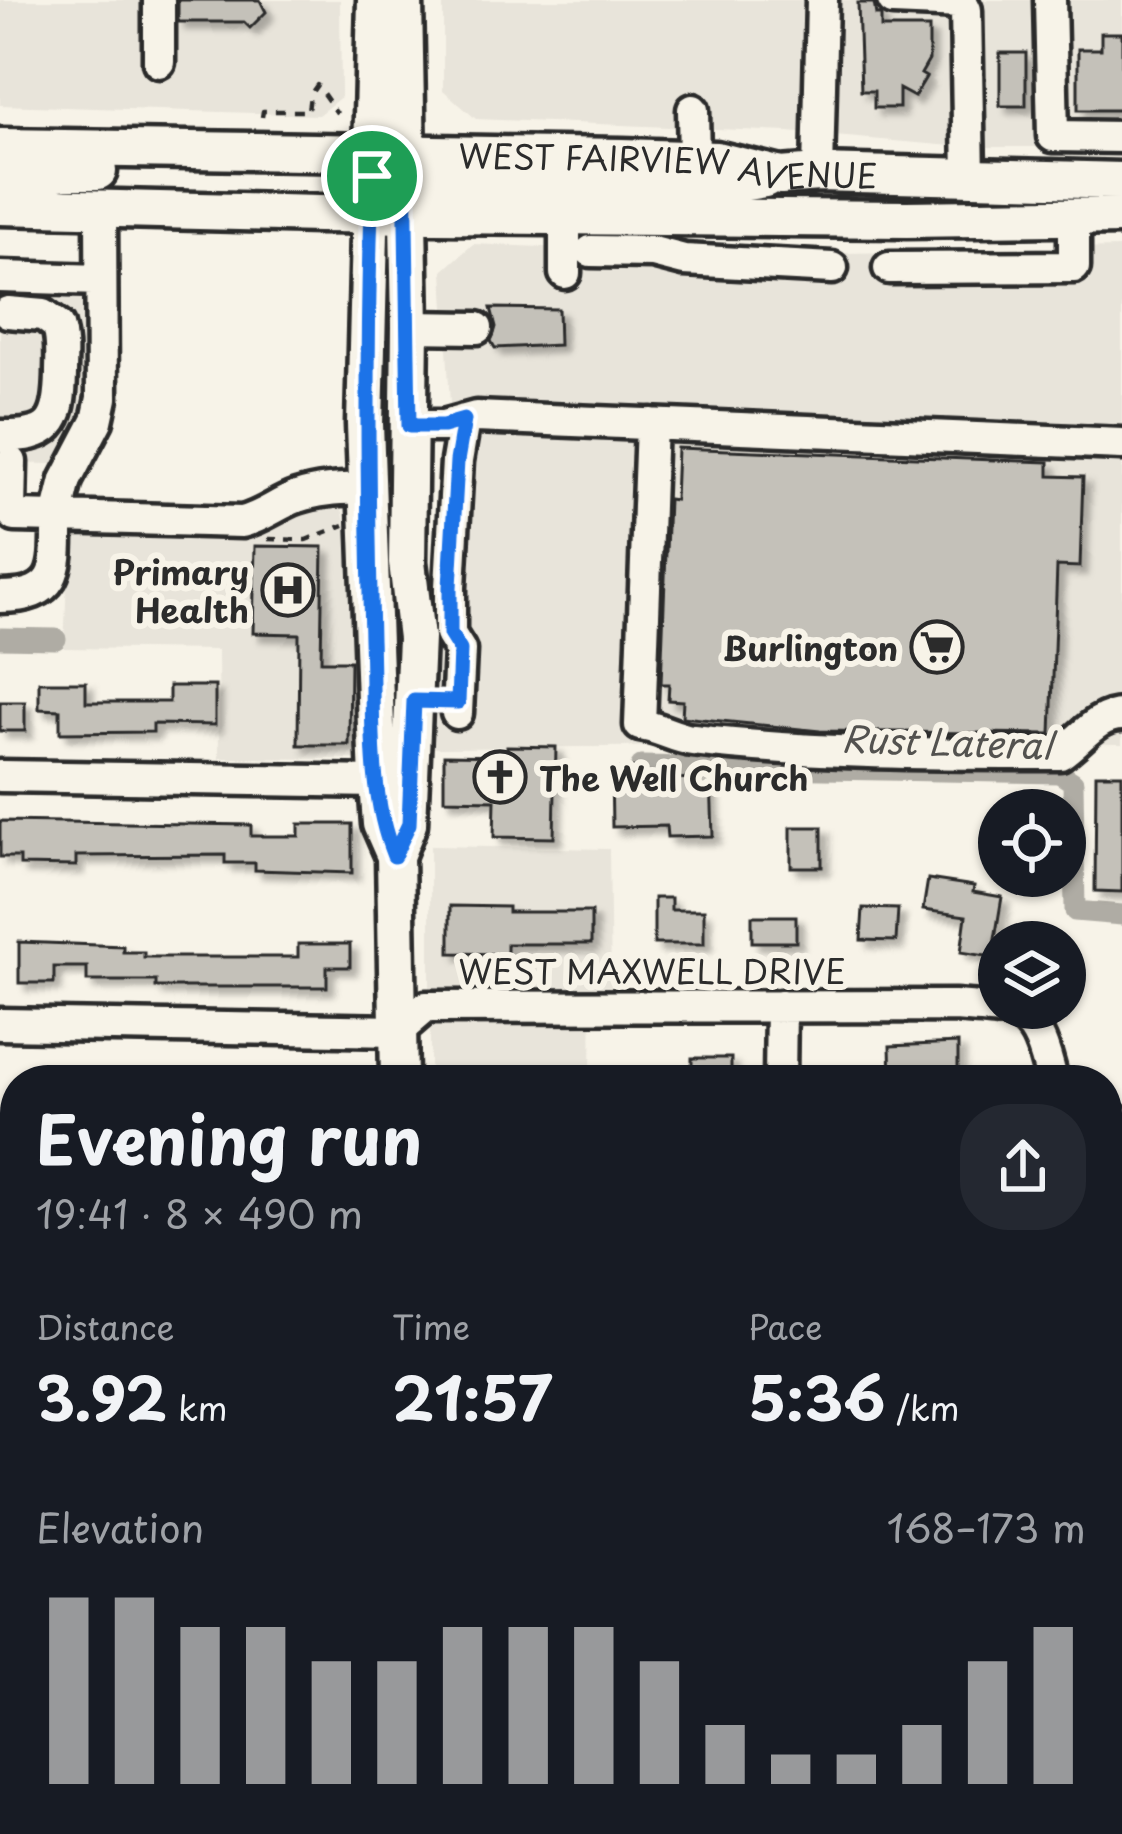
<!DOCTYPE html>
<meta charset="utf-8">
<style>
body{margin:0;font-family:"Playpen Sans",sans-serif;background:#242831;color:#f1f3f6;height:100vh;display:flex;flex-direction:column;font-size:45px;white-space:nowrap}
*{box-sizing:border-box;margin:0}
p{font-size:39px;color:#9ea1a6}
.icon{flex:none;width:66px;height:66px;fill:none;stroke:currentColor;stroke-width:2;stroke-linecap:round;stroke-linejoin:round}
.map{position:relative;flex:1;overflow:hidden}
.side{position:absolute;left:0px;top:1065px;width:1122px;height:771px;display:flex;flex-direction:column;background:#171b24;border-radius:48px 48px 0 0;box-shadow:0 3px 9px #0004}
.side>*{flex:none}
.tools{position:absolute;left:978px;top:789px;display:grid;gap:24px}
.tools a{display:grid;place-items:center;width:108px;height:108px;border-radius:50%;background:#171b24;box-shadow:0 3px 9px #0004;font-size:60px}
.pin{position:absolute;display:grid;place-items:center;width:102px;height:102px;color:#fff;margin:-51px;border:6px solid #fff;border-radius:50%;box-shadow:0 3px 12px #0007}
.round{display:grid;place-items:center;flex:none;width:126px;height:126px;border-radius:48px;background:#242831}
.summary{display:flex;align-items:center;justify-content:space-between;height:204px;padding:0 36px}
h1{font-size:66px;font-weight:700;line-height:90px}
.stats{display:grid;grid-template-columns:repeat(3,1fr);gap:18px;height:204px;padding:12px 36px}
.stats div{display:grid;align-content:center}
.stats b{font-size:60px;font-weight:700}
.stats small{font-size:33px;font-weight:400}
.stats p{font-size:33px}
.chart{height:336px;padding:24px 36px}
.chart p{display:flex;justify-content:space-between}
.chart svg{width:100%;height:216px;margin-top:12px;stroke:#98999b;stroke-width:6}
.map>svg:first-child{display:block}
.built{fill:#e8e4da}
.green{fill:#dad6cc;stroke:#82807c;stroke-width:3}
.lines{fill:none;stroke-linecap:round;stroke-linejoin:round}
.canal{stroke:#afaca4;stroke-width:21}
.building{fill:#c4c1b9;stroke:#2b2b2b;stroke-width:3;filter:url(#shadow)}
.minor-casing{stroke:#2b2b2b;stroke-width:39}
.major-casing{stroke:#2b2b2b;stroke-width:45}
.path{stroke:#2b2b2b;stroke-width:4.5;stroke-dasharray:9 9;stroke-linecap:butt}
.minor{stroke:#f7f3e8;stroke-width:30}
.major{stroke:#f7f3e8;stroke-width:36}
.route-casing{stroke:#fff;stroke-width:24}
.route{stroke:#1a73e8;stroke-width:15}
.labels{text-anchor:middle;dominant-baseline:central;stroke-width:12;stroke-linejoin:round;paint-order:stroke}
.street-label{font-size:33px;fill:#2b2b2b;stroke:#f7f3e8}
.poi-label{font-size:33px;font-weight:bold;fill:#2b2b2b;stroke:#f7f3e8;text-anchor:end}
.water-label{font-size:36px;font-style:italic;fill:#53524f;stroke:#f7f3e8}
</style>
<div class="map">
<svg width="1122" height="1834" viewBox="0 0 1122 1834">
<defs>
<filter id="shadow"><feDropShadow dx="7" dy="7" stdDeviation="3" flood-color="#0004"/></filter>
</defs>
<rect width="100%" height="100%" fill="#f7f3e8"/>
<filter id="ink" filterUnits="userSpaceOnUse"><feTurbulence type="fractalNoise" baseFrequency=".00833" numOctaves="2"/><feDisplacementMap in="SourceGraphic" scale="24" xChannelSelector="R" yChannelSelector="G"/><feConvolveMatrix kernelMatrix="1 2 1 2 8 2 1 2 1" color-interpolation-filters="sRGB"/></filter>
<g filter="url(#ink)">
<path class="built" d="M 0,0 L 340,0 L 341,97 L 318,115 L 0,105 Z
M 443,0 L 1122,0 L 1122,147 L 964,147 L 788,132 L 476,119 L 443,90 Z
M 473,244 L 729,255 L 1122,248 L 1122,744 L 430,748 L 440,564 L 453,463 L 443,271 Z
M 0,292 L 84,294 L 81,409 L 55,464 L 0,463 Z
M 340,500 L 351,547 L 357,759 L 219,758 L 218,650 L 64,648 L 69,530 L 263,532 L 293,508 Z
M 430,846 L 609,849 L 611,986 L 592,988 L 591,1080 L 430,1080 Z
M 431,1821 L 1106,1821 L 1106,1834 L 431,1834 Z"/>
<path class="green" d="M 974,1821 L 1087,1821 L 1087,1834 L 973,1834 Z"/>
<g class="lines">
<path class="canal" d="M 0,638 L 56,639
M 641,766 L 1059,773 L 1073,782 L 1075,911 L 1122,915"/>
</g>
<path class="building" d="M 178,0 L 260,0 L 266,12 L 250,28 L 244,22 L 178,22 Z
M 858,3 L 874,3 L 876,15 L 881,15 L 881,28 L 929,28 L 929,60 L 921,74 L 926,77 L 914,97 L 899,89 L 899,108 L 874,108 L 874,91 L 861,91 Z
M 1101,33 L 1122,33 L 1122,110 L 1078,110 L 1078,49 L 1101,49 Z
M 1000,53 L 1026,53 L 1026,106 L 1000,106 Z
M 491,308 L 558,309 L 559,345 L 495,348 L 491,341 L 496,327 Z
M 677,448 L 1049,462 L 1049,476 L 1083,477 L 1080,567 L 1057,566 L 1051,734 L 820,731 L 682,717 L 683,701 L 668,700 L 669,684 L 661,684 L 668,499 L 675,500 Z
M 255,546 L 323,547 L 321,661 L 350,661 L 349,745 L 298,745 L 299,634 L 253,633 Z
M 39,682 L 86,682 L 86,702 L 169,702 L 169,686 L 215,686 L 215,725 L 153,724 L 153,732 L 60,733 L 60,710 L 39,709 Z
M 0,702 L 25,702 L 25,731 L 0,731 Z
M 507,746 L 556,747 L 554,838 L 494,837 L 495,800 L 444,799 L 444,755 L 507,756 Z
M 643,768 L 643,774 L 659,774 L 659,779 L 711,778 L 713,836 L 667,837 L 666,826 L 612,827 L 611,769 Z
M 1096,774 L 1122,774 L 1122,892 L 1095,891 Z
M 0,821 L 251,825 L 251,836 L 299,836 L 299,824 L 352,824 L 352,873 L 255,870 L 255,863 L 225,863 L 225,855 L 76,856 L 76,866 L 20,865 L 20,857 L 0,857 Z
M 791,827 L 822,827 L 822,867 L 791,867 Z
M 928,879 L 974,886 L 973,892 L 1002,897 L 992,957 L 961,952 L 966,916 L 923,910 Z
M 654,898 L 671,898 L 671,910 L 704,910 L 704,944 L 654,944 Z
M 450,906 L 508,907 L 508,912 L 591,912 L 591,944 L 507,944 L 507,954 L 450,953 Z
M 863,908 L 898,909 L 896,941 L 861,940 Z
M 752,916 L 796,916 L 796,942 L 752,942 Z
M 19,942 L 123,946 L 123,952 L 144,952 L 144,957 L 298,957 L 298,944 L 350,944 L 350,967 L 327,967 L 327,987 L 156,987 L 156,981 L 87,981 L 87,967 L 54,967 L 54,983 L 19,983 Z
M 958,1043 L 958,1071 L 947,1071 L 947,1080 L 891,1080 L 890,1046 Z
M 692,1058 L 731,1058 L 731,1080 L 692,1080 Z"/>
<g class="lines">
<g class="minor-casing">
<path id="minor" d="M 893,0 L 962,3
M 961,0 L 966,10 L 969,178
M 1050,0 L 1053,136 L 1122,137
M 159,62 L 159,0
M 693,110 L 694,159
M 818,173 L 822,0
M 101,210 L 102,398 L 97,421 L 66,480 L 57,517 L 242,522 C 263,517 277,504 297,497 C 320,489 343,489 367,488
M 565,215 L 565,273
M 591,251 L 653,252 L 684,260 L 832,268
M 889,268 L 1074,267 L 1074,217
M 0,277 L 101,280
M 410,327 L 477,328
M 651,424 L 640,725 C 659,727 674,738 693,740 C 815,754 937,754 1060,754 C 1081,740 1096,715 1122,715
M 409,426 L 443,426 L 476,417 L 1122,444
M 0,436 C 51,437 60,424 61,374 C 61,358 63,342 58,326 L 43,315 L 8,312
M 0,597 C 61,597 57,567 57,517 L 15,516 L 10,511 L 11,462
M 457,713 L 460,650 L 450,634 L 450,587 L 457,461 L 464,420
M 0,776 L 378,782
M 0,1024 L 398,1031 L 426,1007 L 954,1006 C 1024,1011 1035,1008 1052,1080
M 780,1080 L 781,1006
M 1107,1122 L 1122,1123
M 0,1182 L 15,1183
M 0,1490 L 15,1490
M 706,1821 L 707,1834
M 0,1828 L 69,1834
M 399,1828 L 615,1832 L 615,1821
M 130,1834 L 131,1821"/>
</g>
<g class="major-casing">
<g id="major">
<path d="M 376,0 L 365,424 L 378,782 L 381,824 L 395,856 L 399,1080"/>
<path id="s1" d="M 0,147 L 622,157 L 716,160 L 781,176 L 818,173 L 1122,181"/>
<path d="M 0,180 L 66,171 L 98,171"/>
<path d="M 383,183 L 716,187 L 765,179"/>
<path d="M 0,206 L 318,214 L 907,219 L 1122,216"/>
<path d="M 395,856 L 408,824 L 416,638 L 407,562 L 410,327 L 404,0"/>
<path d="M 399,1821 L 399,1834"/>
</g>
</g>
<path class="path" d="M 262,117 L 263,111 L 308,111 L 310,95 L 317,85 L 337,113
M 268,539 L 306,540 L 344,525"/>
<use href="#minor" class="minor"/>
<use href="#major" class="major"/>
</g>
</g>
<g class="lines" filter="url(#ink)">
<g class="route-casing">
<path id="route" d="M 373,154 L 405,154 L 409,426 L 443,426 L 464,420 L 457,461 L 450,587 L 450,634 L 460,650 L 458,702 L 414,701 L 409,824 L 394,856 C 367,791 374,710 371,639 C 367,477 366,316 373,154 Z"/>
</g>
<use href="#route" class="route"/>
</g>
<defs>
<g id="hospital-ring" transform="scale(2.7)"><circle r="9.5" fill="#f7f3e8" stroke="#2b2b2b" stroke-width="1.5"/><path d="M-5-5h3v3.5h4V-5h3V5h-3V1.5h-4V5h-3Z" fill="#2b2b2b"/></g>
<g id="supermarket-ring" transform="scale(2.7)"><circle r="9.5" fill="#f7f3e8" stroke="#2b2b2b" stroke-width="1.5"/><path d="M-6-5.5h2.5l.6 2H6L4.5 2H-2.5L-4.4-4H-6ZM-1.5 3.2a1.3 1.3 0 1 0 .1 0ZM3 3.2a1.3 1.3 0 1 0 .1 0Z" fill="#2b2b2b"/></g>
<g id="church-ring" transform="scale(2.7)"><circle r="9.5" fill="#f7f3e8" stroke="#2b2b2b" stroke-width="1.5"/><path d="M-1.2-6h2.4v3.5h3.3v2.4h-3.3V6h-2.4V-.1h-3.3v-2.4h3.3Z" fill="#2b2b2b"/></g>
</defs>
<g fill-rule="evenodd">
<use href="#hospital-ring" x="288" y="590"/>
<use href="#supermarket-ring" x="937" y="647"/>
<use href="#church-ring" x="500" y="777"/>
</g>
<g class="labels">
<g class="street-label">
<text stroke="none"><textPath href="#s1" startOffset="669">WEST FAIRVIEW AVENUE</textPath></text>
<text x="652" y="970">WEST MAXWELL DRIVE</text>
</g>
<g class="poi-label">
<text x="249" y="571">Primary<tspan x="249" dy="38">Health</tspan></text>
<text x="898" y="647">Burlington</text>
<text x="539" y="777" text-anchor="start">The Well Church</text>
</g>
<g class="water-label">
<text transform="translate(947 741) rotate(2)">Rust Lateral</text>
</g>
</g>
</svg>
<div class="tools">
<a><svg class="icon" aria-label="locate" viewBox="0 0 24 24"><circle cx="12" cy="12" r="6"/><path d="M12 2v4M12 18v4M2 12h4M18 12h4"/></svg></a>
<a><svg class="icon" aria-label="layers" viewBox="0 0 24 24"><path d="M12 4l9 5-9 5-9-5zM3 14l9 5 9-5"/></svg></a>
</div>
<div class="pin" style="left:372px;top:176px;background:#1e9e55"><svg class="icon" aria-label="arrive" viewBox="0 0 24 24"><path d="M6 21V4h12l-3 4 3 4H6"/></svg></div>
<section class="side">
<div class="summary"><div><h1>Evening run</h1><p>19:41 · 8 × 490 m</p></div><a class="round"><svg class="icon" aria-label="share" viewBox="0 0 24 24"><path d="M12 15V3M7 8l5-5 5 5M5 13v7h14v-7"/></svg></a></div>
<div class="stats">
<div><p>Distance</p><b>3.92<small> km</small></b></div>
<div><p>Time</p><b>21:57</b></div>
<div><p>Pace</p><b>5:36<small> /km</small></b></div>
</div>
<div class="chart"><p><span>Elevation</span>168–173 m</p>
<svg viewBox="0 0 160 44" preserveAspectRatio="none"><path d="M5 44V6M15 44V6M25 44V12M35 44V12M45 44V19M55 44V19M65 44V12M75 44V12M85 44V12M95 44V19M105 44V32M115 44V38M125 44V38M135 44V32M145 44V19M155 44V12"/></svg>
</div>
</section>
</div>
